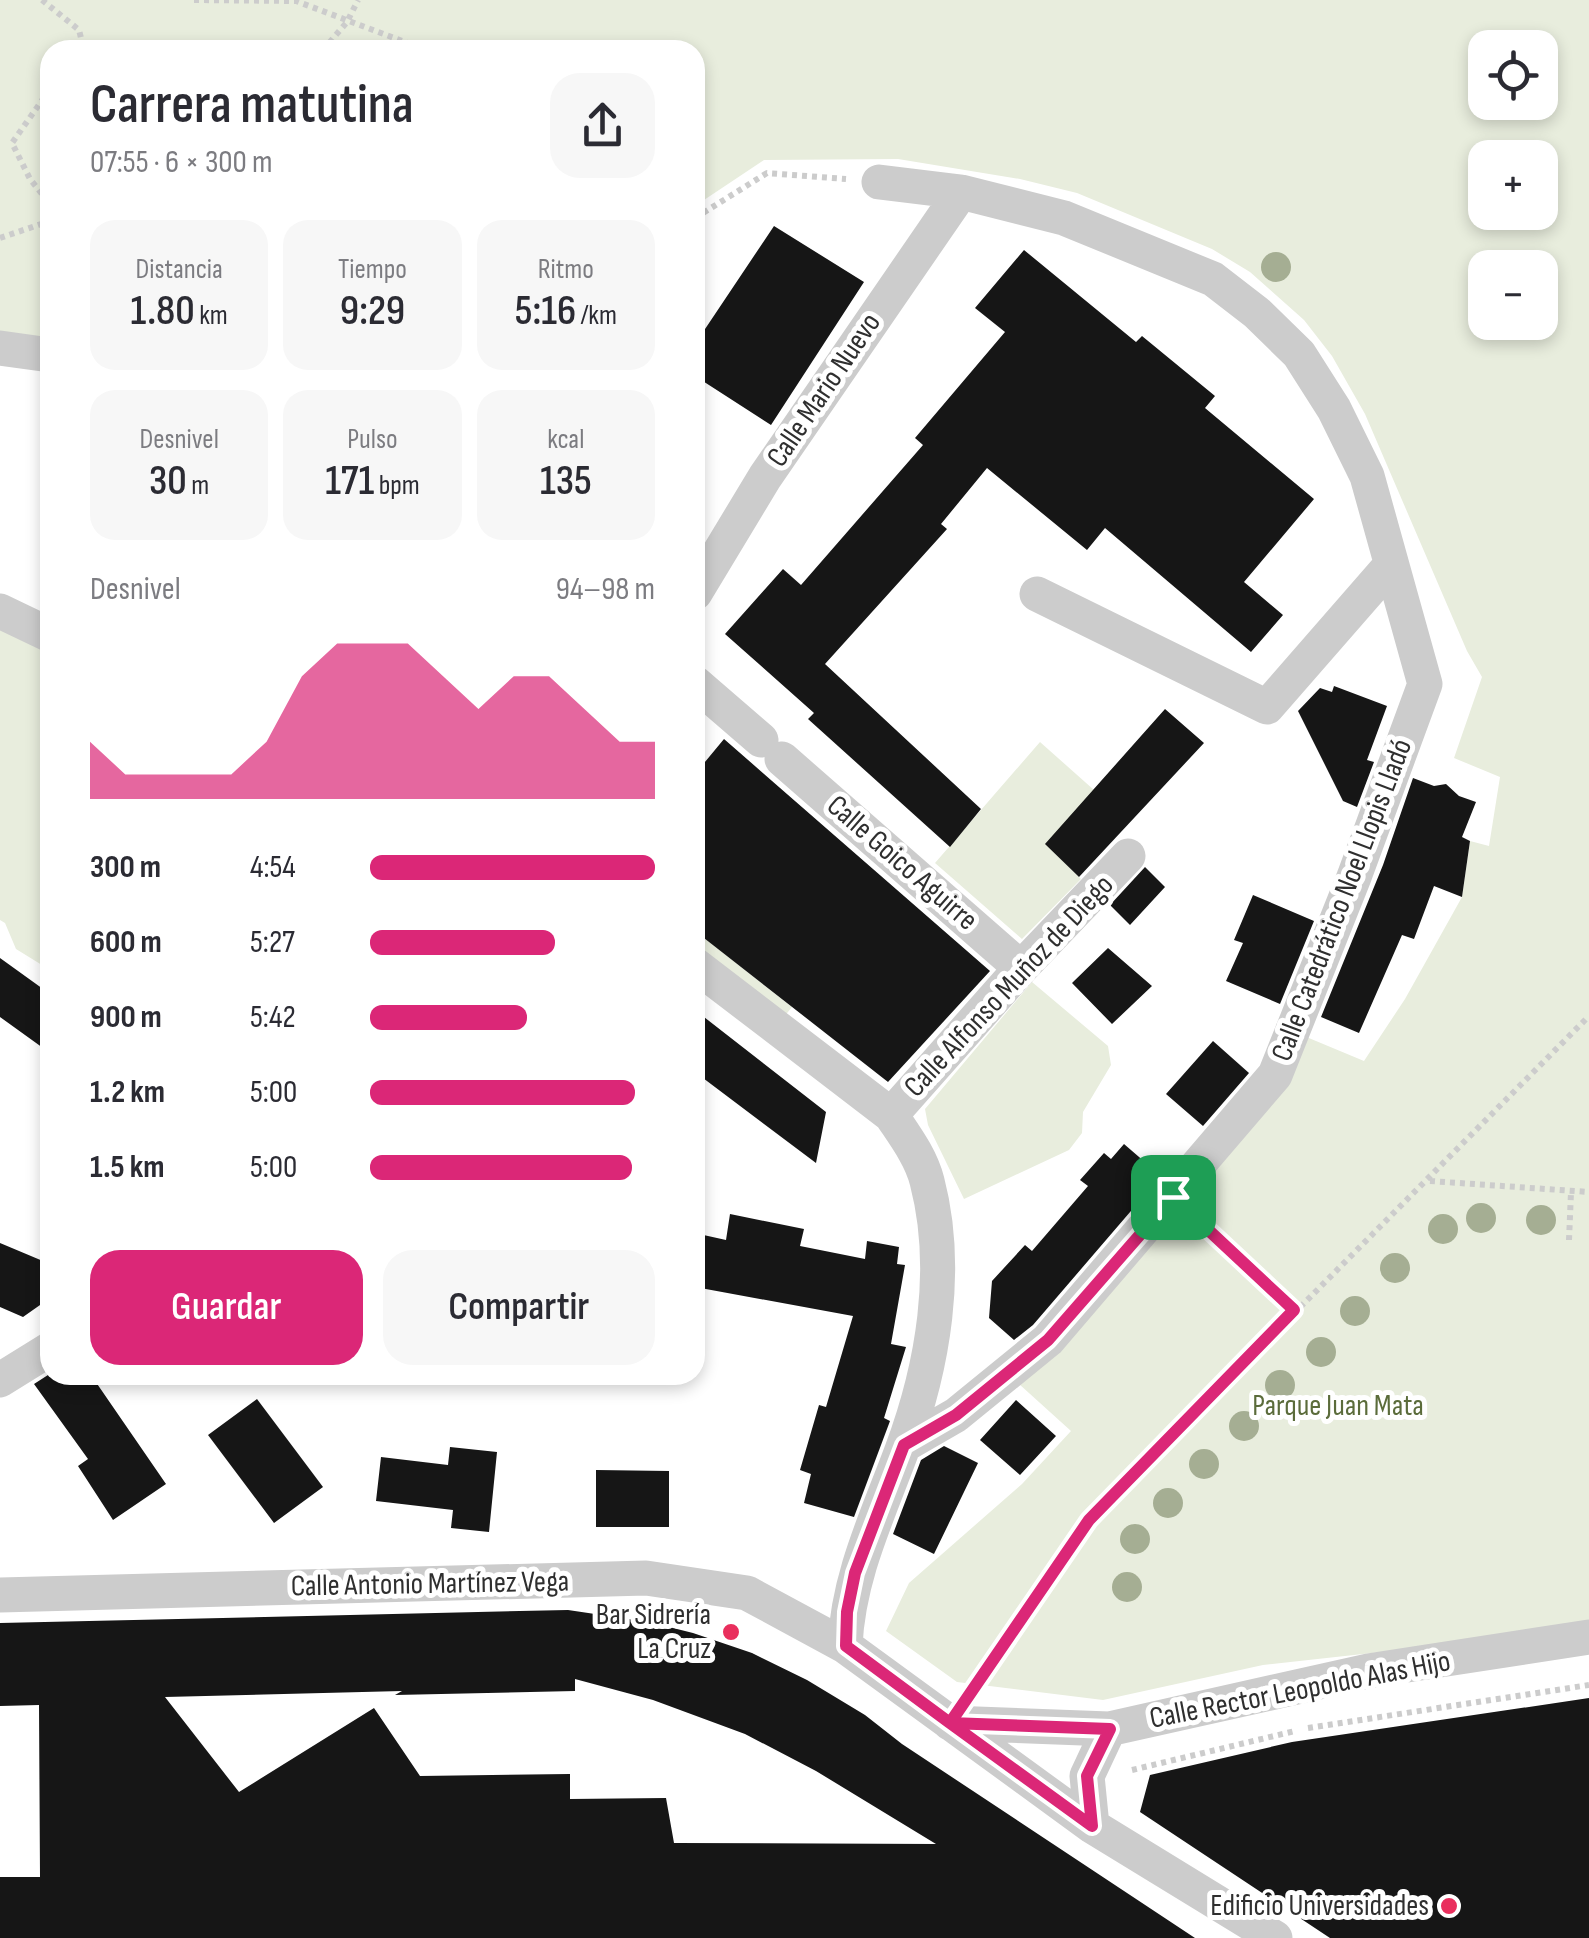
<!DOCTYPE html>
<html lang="es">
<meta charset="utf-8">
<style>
body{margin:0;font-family:"Sofia Sans Condensed",sans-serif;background:#f7f7f7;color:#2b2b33;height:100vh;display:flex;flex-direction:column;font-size:38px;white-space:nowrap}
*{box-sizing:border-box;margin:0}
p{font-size:32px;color:#7c7c81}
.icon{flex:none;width:55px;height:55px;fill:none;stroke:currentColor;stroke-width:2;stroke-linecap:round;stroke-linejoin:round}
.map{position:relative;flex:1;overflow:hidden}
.side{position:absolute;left:40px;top:40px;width:665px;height:1345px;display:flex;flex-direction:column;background:#fff;border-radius:30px;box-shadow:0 5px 15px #0003}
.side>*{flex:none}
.buttons{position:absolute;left:1468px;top:30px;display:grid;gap:20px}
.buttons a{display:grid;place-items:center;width:90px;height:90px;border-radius:20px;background:#fff;box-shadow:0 5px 15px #0003;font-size:50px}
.pin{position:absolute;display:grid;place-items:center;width:85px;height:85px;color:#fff;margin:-42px;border-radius:20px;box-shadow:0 5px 15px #0006}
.round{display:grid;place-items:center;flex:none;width:105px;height:105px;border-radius:30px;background:#f7f7f7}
.summary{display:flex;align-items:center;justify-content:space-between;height:170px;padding:0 50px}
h1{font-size:55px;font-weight:600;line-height:75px}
.figures{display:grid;grid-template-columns:repeat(3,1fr);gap:15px;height:170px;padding:10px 50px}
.figures div{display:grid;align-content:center;border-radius:25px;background:#f7f7f7;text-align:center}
.figures b{font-size:42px;font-weight:600}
.figures small{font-size:28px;font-weight:400}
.figures p{font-size:28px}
.chart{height:280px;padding:20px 50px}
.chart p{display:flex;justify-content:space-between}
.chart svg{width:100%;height:180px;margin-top:10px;fill:#db2777;opacity:.7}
.cta{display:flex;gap:20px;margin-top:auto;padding:20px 50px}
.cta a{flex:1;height:115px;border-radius:30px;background:#db2777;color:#fff;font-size:40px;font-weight:600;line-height:115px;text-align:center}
.cta a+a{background:#f7f7f7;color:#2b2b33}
ul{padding:0 50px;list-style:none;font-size:32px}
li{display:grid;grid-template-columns:160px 120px 1fr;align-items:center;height:75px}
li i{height:25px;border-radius:12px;background:#db2777}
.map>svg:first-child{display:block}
.green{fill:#e8eddd;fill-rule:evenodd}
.building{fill:#161616;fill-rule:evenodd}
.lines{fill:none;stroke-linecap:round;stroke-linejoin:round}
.path{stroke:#ccc;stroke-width:6;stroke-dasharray:5 5;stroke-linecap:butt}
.street{stroke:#ccc;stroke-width:35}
.tree{fill:#a5ae93}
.route-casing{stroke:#fff;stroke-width:20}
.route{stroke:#db2777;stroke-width:12}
.poi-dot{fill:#e92f5d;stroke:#fff;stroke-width:4}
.labels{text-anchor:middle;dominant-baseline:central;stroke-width:10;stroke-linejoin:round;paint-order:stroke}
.street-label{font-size:30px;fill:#2f2f2f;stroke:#fff}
.park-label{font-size:30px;fill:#5b6c3b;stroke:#fff}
.poi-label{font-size:30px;fill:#2f2f2f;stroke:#fff;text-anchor:end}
</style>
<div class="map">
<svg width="1589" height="1938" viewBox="0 0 1589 1938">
<rect width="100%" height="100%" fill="#fff"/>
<path class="green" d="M 0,0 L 1589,0 L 1589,1629 L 1263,1665 L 1103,1700 L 957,1682 L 886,1631 L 909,1583 L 1022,1484 L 1071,1431 L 1019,1384 L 1304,1036 L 1364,1061 L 1405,999 L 1462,897 L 1470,841 L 1489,846 L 1500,777 L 1454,758 L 1482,677 L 1467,651 L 1365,414 L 1332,356 L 1304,320 L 1250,272 L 1212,249 L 1077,193 L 1020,179 L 898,159 L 764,160 L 695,206 L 695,50 L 50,50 L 50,341 L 0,335 ZM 1485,48 L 1540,48 L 1540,102 L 1485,102 ZM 1485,158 L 1540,158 L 1540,212 L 1485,212 ZM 1485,268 L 1540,268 L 1540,322 L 1485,322 Z
M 0,629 L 50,651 L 50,970 L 16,949 L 5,923 L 0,920 Z
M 1040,742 L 1094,790 L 1046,844 L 1081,879 L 1022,939 L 935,863 Z
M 703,937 L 792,1007 L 783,1018 L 695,948 Z
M 1032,982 L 1108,1046 L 1111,1065 L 1083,1112 L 1082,1133 L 1069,1150 L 964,1199 L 928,1125 L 925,1109 Z"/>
<path class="building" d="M 774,226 L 864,282 L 771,425 L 695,376 L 695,344 Z
M 1024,250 L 1136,342 L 1142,336 L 1215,396 L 1205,408 L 1314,499 L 1244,582 L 1283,615 L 1251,652 L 1105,528 L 1087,550 L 987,468 L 941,524 L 947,529 L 825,664 L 981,809 L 950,847 L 808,719 L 814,713 L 725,634 L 783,569 L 801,585 L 923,445 L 915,438 L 1005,332 L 975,308 Z
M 1334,686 L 1387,706 L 1367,760 L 1374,762 L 1357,807 L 1343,801 L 1298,711 L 1320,688 L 1332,692 Z
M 1165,709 L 1204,743 L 1079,877 L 1045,844 Z
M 724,739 L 990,971 L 888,1082 L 695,931 L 695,774 Z
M 1413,778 L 1434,786 L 1446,784 L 1459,796 L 1476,802 L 1462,837 L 1470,841 L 1462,897 L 1434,886 L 1414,939 L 1402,935 L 1359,1033 L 1321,1017 L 1383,865 Z
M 1145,867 L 1165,887 L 1130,925 L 1110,905 Z
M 1253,895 L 1314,921 L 1280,1004 L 1226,981 L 1243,943 L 1234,940 Z
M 1108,948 L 1152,986 L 1112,1024 L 1072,983 Z
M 0,958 L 50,994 L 50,1053 L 0,1017 Z
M 695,1010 L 826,1112 L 816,1163 L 695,1072 Z
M 1213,1041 L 1249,1073 L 1203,1126 L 1166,1094 Z
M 1124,1144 L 1161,1176 L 1033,1325 L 1014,1340 L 989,1318 L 992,1281 L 1025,1245 L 1032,1251 L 1088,1186 L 1080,1180 L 1104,1153 L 1111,1159 Z
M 730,1214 L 804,1229 L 800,1246 L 865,1259 L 867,1241 L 899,1247 L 897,1264 L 905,1265 L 891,1344 L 906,1347 L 884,1418 L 890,1421 L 854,1517 L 804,1503 L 811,1474 L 800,1470 L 819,1405 L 826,1407 L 853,1316 L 695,1287 L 695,1256 L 699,1234 L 726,1240 Z
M 0,1243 L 50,1264 L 50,1298 L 23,1317 L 0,1307 Z
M 48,1375 L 91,1375 L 166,1484 L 113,1520 L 78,1466 L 88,1459 L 34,1384 Z
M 257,1399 L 323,1487 L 274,1523 L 208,1435 Z
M 1016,1400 L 1056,1436 L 1020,1475 L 980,1440 Z
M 944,1446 L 978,1463 L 934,1554 L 893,1534 L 921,1460 Z
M 450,1447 L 497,1452 L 489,1532 L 451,1528 L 453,1510 L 376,1501 L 381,1457 L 448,1465 Z
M 596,1470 L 669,1471 L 669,1527 L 596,1527 Z
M 568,1610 L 649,1622 L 693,1633 L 752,1653 L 807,1680 L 865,1715 L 902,1744 L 1195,1938 L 0,1938 L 0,1877 L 40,1877 L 39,1705 L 0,1706 L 0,1623 ZM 575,1679 L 653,1700 L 745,1734 L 816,1771 L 936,1844 L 674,1843 L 666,1798 L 570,1799 L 570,1774 L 420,1776 L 374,1708 L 239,1792 L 165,1697 L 402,1691 L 395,1695 L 575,1691 Z
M 1589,1698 L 1589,1938 L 1330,1938 L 1140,1812 L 1150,1775 L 1292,1742 Z"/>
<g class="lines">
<path class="path" d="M 42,0 L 79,30 L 84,50
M 194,0 L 296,1 L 426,50
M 323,50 L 347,22 L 358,0
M 50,89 L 12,143 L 30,179 L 50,204
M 695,199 L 702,214
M 695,218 L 767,173 L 846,179
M 0,238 L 50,221
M 1430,1181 L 1589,1192
M 1199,1222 L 1294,1310
M 1569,1240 L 1571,1192
M 976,1685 L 1089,1520 L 1589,1016
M 1308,1728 L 1589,1685
M 1132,1770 L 1295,1731"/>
<path class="street" d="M 879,182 L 961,192 L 1064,218 L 1213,279 L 1257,313 L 1299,354 L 1334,409 L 1367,476 L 1425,684 L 1354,877 L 1275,1075 L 1048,1340 L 956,1415 L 904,1445
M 0,348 L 50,355
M 695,593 L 765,477 L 961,192
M 1037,594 L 1267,707 L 1390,566
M 0,611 L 50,635
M 695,683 L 761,740
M 782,759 L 1021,968
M 695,965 L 891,1115 C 905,1136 921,1157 927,1181 C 950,1269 933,1367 902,1450 C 878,1515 848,1576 845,1646 L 1092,1826 L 1275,1938
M 891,1115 L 1021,968 L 1128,856
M 0,1380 L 50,1349
M 0,1595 L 646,1578 L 747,1593 L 845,1646
M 950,1723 L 1109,1729 L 1368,1671 L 1589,1637
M 1092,1826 L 1087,1776 L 1109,1729"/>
</g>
<g class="tree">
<circle cx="1276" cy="267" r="15"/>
<circle cx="1481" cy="1218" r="15"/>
<circle cx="1541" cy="1220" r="15"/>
<circle cx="1443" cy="1229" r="15"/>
<circle cx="1395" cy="1268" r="15"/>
<circle cx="1355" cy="1311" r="15"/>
<circle cx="1321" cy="1352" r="15"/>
<circle cx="1280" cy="1385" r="15"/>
<circle cx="1244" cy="1426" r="15"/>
<circle cx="1204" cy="1464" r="15"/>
<circle cx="1168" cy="1503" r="15"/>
<circle cx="1135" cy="1539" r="15"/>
<circle cx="1127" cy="1587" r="15"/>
</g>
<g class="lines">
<g class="route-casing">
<path id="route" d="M 1173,1197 L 1048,1340 L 956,1415 L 904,1445 L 855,1573 L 847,1612 L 846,1646 L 950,1723 L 1110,1729 L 1087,1776 L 1092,1826 L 950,1723 L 1089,1520 L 1294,1310 L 1173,1197"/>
</g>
<use href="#route" class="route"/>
</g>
<g class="poi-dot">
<circle cx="731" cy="1632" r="10"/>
<circle cx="1449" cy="1906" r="10"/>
</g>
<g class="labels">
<g class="street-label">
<text transform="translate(824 390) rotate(-56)">Calle Mario Nuevo</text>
<text transform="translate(902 863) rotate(41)">Calle Goico Aguirre</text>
<text transform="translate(1342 900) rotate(-69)">Calle Catedrático Noel Llopis Lladó</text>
<text transform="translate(1009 986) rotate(-47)">Calle Alfonso Muñoz de Diego</text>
<text transform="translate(430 1584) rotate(-1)">Calle Antonio Martínez Vega</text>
<text transform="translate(1300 1690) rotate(-11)">Calle Rector Leopoldo Alas Hijo</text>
</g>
<g class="park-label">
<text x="1338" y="1406">Parque Juan Mata</text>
</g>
<g class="poi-label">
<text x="711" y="1615">Bar Sidrería<tspan x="711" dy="34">La Cruz</tspan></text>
<text x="1429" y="1906">Edificio Universidades</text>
</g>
</g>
</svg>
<div class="buttons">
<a><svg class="icon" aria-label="locate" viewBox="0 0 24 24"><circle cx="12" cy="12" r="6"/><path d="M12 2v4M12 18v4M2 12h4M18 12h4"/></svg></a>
<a>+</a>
<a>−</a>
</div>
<div class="pin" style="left:1173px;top:1197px;background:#1e9e55"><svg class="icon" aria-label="arrive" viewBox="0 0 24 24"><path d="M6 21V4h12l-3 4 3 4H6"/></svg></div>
<section class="side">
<div class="summary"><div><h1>Carrera matutina</h1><p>07:55 · 6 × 300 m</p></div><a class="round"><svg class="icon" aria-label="share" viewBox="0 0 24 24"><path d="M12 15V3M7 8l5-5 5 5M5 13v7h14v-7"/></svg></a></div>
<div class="figures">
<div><p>Distancia</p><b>1.80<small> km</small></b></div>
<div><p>Tiempo</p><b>9:29</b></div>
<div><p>Ritmo</p><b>5:16<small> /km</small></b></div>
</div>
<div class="figures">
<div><p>Desnivel</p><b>30<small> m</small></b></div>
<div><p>Pulso</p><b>171<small> bpm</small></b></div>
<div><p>kcal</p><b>135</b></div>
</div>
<div class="chart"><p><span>Desnivel</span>94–98 m</p>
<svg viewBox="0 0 160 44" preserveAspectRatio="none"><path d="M0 44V30L10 38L20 38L30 38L40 38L50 30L60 14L70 6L80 6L90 6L100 14L110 22L120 14L130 14L140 22L150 30L160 30V44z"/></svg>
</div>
<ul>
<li><b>300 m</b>4:54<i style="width:100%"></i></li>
<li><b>600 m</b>5:27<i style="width:65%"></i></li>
<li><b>900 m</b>5:42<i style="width:55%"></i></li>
<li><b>1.2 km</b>5:00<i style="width:93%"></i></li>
<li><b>1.5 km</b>5:00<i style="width:92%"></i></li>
</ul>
<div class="cta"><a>Guardar</a><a>Compartir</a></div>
</section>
</div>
